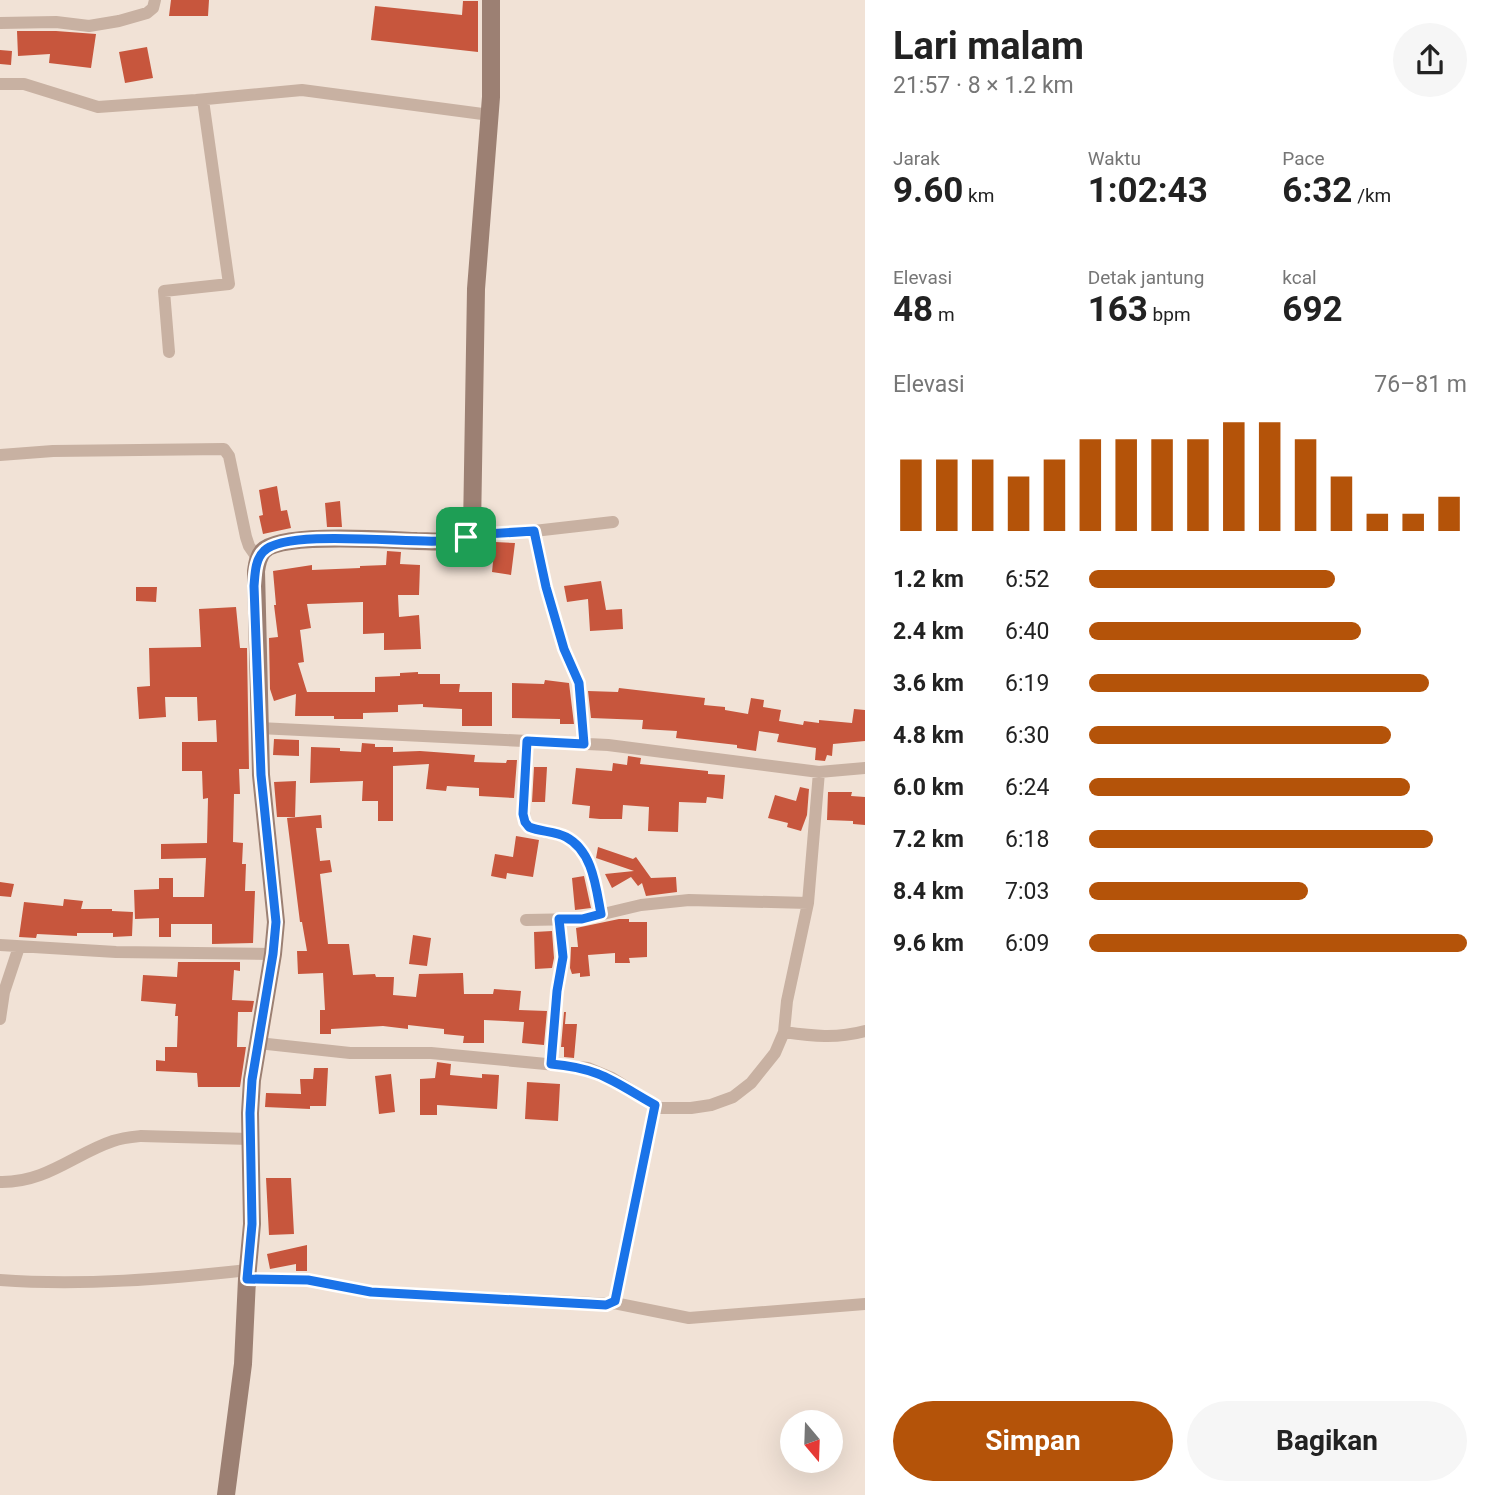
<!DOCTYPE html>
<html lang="id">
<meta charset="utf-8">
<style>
body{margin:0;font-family:Roboto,sans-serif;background:#f6f6f6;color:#222;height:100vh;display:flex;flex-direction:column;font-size:26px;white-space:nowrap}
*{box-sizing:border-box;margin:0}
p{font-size:23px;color:#767676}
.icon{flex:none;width:38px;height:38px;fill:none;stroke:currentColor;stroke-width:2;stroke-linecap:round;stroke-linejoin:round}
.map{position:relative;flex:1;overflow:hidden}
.drawer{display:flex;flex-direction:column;background:#fff;width:630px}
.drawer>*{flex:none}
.needle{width:46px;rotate:161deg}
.controls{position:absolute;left:780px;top:1410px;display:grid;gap:14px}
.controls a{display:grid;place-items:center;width:63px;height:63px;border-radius:50%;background:#fff;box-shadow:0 7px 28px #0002;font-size:35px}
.pin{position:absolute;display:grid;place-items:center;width:60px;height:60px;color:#fff;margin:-30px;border-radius:14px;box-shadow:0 4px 10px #0006}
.round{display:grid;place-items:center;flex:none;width:74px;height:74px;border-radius:37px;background:#f6f6f6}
.headline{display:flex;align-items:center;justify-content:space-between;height:119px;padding:0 28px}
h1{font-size:38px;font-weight:700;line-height:52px}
.metrics{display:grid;grid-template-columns:repeat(3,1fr);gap:10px;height:119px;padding:7px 28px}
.metrics div{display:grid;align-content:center}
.metrics b{font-size:35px;font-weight:700}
.metrics small{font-size:19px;font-weight:400}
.metrics p{font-size:19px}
.chart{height:196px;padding:14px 28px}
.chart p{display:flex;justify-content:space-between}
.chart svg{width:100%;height:126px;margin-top:7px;stroke:#b45309;stroke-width:6}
.cta{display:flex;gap:14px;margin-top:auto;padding:14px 28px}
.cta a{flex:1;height:80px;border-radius:42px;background:#b45309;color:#fff;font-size:28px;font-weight:700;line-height:80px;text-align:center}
.cta a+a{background:#f6f6f6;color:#222}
ul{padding:0 28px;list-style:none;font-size:23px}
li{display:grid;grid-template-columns:112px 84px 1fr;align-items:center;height:52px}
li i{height:18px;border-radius:9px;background:#b45309}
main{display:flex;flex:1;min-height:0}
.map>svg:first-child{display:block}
.building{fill:#c7563d}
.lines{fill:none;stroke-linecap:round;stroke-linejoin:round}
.street{stroke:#c8b1a2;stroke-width:12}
.secondary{stroke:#9c8073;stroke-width:18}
.route-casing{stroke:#fff;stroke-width:14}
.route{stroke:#1a73e8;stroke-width:9}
</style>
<main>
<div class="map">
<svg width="865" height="1495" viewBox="0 0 865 1495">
<rect width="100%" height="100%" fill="#f1e2d6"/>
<path class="building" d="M 171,0 L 209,0 L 208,16 L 169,16 Z
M 463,1 L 478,1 L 478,52 L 371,40 L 375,6 L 462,15 Z
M 17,31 L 56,31 L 96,34 L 91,68 L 49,63 L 50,54 L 18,56 Z
M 147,47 L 153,78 L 125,83 L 119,52 Z
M 0,50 L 12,51 L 11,65 L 0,64 Z
M 277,486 L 281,511 L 287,510 L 291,528 L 263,534 L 259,516 L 263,515 L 259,490 Z
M 340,501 L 342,527 L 327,527 L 325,503 Z
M 495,542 L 515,543 L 511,575 L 492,572 Z
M 475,545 L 476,558 L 451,559 L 451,552 Z
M 387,551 L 401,552 L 400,564 L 420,565 L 419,595 L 398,595 L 399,617 L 419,615 L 421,649 L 384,650 L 384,633 L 363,634 L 363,602 L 307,604 L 311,628 L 300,630 L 304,662 L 298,663 L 307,692 L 375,692 L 375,677 L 400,676 L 400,673 L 418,672 L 418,674 L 440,674 L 440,684 L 460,684 L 459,692 L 492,692 L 492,726 L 462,726 L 462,709 L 423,707 L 423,704 L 398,705 L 398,712 L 363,713 L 363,719 L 334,719 L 334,716 L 295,716 L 296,694 L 274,701 L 270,689 L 269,638 L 278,637 L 274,605 L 276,605 L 273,571 L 312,565 L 312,570 L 360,568 L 360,566 L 386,565 Z
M 601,581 L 606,610 L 622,609 L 623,629 L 590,631 L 588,599 L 567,602 L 564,586 Z
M 136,587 L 157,587 L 156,602 L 136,601 Z
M 236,607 L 240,648 L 247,648 L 249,769 L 239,769 L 240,794 L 234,794 L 233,842 L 243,843 L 242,864 L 246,864 L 245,891 L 255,891 L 253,943 L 212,944 L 212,924 L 171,924 L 171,937 L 159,937 L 159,918 L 135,919 L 134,890 L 159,889 L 159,878 L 173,878 L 173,897 L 204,897 L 206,858 L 161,859 L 161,844 L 207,843 L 208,798 L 203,799 L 202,771 L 182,771 L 182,742 L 217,742 L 216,720 L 198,721 L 197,697 L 165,697 L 166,717 L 139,719 L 137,687 L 150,686 L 149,648 L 201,647 L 199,609 Z
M 545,680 L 569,683 L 574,724 L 560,724 L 560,719 L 512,718 L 512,683 L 544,684 Z
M 619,688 L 705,698 L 704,705 L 725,707 L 725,710 L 748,714 L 751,698 L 764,700 L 763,707 L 781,710 L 779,721 L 803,725 L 804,721 L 819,723 L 819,720 L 852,723 L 854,709 L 865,710 L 865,741 L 833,744 L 832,756 L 827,755 L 825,761 L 815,760 L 816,748 L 777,742 L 779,734 L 759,731 L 756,751 L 737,748 L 737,745 L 676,738 L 677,731 L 642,729 L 643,720 L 591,718 L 588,691 L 618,692 Z
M 274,739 L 299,740 L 299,756 L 273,755 Z
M 362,743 L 375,744 L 375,747 L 393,747 L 393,752 L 420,751 L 475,755 L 474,762 L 506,763 L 507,760 L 517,760 L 514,798 L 479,796 L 479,788 L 447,786 L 446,791 L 426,789 L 429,764 L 393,766 L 393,821 L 378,821 L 378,801 L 362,801 L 363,781 L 310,783 L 311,747 L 340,748 L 340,751 L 361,752 Z
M 628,756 L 641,758 L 640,764 L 708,771 L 708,774 L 725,775 L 723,799 L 707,797 L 706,803 L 679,802 L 678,832 L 648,831 L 649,807 L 623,805 L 622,819 L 600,819 L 589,818 L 590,806 L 572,804 L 576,768 L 612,771 L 613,763 L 627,765 Z
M 534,767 L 547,767 L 545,802 L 532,802 Z
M 296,781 L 295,817 L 277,817 L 274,782 Z
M 800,787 L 809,789 L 807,815 L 801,831 L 787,827 L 788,823 L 768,818 L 775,795 L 796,801 Z
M 828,792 L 852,792 L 851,796 L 865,797 L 865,825 L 853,824 L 853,821 L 827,820 Z
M 321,815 L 322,828 L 316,828 L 320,861 L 330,860 L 332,872 L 320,874 L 328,944 L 349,944 L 353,975 L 375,974 L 376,977 L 394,977 L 393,995 L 416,997 L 419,974 L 463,973 L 464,994 L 493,994 L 494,989 L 521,991 L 519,1010 L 547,1011 L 544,1045 L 522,1043 L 524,1022 L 484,1020 L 484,1043 L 463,1043 L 464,1036 L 444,1034 L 444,1029 L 408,1025 L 408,1029 L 383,1026 L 331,1029 L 331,1034 L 320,1034 L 320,1010 L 325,1010 L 323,973 L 298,974 L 297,951 L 307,951 L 302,922 L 300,922 L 287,818 Z
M 516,836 L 539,840 L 533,877 L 507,873 L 506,879 L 491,876 L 495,854 L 513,857 Z
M 598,847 L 633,859 L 636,857 L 651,878 L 676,877 L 677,892 L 646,896 L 642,883 L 638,886 L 631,877 L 612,888 L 605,874 L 634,871 L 596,858 Z
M 584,876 L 591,908 L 575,910 L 572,878 Z
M 0,882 L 14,884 L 11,897 L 0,896 Z
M 64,899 L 83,901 L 81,909 L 112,909 L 112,911 L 133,912 L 132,936 L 113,937 L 113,933 L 77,933 L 77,936 L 37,934 L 36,938 L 19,937 L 24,902 L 63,906 Z
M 619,919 L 629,919 L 629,922 L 647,922 L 647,957 L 629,958 L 630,963 L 615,963 L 615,953 L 588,955 L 590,976 L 580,977 L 580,973 L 572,974 L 570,968 L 571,947 L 578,947 L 576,928 Z
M 552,931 L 554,958 L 552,968 L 535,969 L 534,932 Z
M 413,935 L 431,938 L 427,966 L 409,964 Z
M 178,962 L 240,962 L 240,971 L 234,970 L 232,1000 L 254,1001 L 252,1012 L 238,1012 L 237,1047 L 246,1047 L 240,1087 L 198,1087 L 197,1073 L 156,1071 L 156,1060 L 165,1061 L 165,1047 L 177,1047 L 178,1016 L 175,1016 L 176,1004 L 141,1001 L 143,975 L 177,977 Z
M 564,1012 L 566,1012 L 565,1024 L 577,1024 L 574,1058 L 564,1057 L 564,1047 L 561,1047 Z
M 437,1062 L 451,1064 L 450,1075 L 482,1078 L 482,1074 L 499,1075 L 497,1109 L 437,1105 L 437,1115 L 420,1115 L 420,1079 L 435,1078 Z
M 314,1068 L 328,1068 L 326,1106 L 310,1106 L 310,1109 L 265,1107 L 266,1093 L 301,1094 L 300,1079 L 313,1079 Z
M 391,1074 L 395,1112 L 379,1114 L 375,1076 Z
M 527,1082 L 560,1084 L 558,1121 L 525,1119 Z
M 266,1178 L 291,1178 L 294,1234 L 269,1235 Z
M 307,1245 L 307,1271 L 296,1271 L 296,1264 L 270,1269 L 267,1254 Z"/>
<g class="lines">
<path class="street" d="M 0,23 L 56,22 L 89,26 L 119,21 L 147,13 L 153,8 L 155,0
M 0,84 L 24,84 L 98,107 L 196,100 L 302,90 L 490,115
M 169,352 L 164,291 L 229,284 L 203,100
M 0,455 L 53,451 L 224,449 L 229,456 L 246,537 L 249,546 L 258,559
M 534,531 L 546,587 L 564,649 L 579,683 L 584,744
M 470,535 L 534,531 L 613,522
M 259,728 L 608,745 L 819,772 L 865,768
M 527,741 L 523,800 L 525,823 C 535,832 548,832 561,835 C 592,843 596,888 601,914
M 526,920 L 582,919 L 641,905 L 689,900 L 808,903
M 0,945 L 116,952 L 273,954
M 0,1019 L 4,992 L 19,947
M 784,1032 C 813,1036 836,1039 865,1031
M 258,1043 L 350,1053 L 431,1053 L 588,1068 L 612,1078 L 660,1108 L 691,1108 L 711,1105 L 733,1097 L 751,1083 L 775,1053 L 784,1032 L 787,1001 L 808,903 L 819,772
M 551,1064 L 557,991 L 563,958 L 560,919
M 0,1182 C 46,1183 74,1154 113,1141 C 122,1138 132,1137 141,1136 L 250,1139
M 247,1279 L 308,1280 L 371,1292 L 612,1304 L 615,1301 L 655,1105
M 0,1280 C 82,1286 166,1279 248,1270
M 614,1303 L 689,1318 L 865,1304"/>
<path class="secondary" d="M 226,1495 L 243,1364 L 247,1279 L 252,1224 L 250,1113 L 252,1080 L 273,954 L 276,922 L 261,775 L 256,571 C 257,564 258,557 263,551 C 281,532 388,540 417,541 C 433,541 456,544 470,535 L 472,529 L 476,289 L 491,97 L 491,0"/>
</g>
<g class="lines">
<g class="route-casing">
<path id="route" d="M 534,531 L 546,587 L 564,649 L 579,683 L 584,744 L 527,741 L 523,814 L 525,822 L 529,827 C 541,832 555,831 566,837 C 593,851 596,888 601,914 L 582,919 L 559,919 L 563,957 L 557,991 L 551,1064 C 600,1068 614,1082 655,1105 L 615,1301 L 606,1305 L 371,1292 L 308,1280 L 247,1279 L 252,1224 L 250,1113 L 252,1080 L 273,954 L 276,922 L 261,775 L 254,586 C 255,575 255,559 264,551 C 286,529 404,543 439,541 C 449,540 460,541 470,535 Z"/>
</g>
<use href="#route" class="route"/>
</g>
</svg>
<div class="controls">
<a><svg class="needle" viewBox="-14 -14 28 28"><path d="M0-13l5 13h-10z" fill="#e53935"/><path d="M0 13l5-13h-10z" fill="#767676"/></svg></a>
</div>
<div class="pin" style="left:466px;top:537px;background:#1e9e55"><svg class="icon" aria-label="arrive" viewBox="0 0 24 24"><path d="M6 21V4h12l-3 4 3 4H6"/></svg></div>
</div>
<section class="drawer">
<div class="headline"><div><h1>Lari malam</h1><p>21:57 · 8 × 1.2 km</p></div><a class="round"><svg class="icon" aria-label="share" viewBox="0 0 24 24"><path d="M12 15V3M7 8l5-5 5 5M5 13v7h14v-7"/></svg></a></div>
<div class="metrics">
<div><p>Jarak</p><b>9.60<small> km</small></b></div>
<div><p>Waktu</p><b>1:02:43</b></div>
<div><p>Pace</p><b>6:32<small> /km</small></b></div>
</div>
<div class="metrics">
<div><p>Elevasi</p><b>48<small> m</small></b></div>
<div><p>Detak jantung</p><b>163<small> bpm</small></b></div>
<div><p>kcal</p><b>692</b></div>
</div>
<div class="chart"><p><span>Elevasi</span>76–81 m</p>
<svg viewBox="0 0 160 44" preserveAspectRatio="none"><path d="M5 44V19M15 44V19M25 44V19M35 44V25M45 44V19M55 44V12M65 44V12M75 44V12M85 44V12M95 44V6M105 44V6M115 44V12M125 44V25M135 44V38M145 44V38M155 44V32"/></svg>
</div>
<ul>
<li><b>1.2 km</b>6:52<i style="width:65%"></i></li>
<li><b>2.4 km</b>6:40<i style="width:72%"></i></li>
<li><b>3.6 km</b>6:19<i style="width:90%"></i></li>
<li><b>4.8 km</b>6:30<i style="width:80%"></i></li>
<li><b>6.0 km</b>6:24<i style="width:85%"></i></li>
<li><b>7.2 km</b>6:18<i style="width:91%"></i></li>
<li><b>8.4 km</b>7:03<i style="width:58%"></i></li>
<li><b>9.6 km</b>6:09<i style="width:100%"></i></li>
</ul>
<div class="cta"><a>Simpan</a><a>Bagikan</a></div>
</section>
</main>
